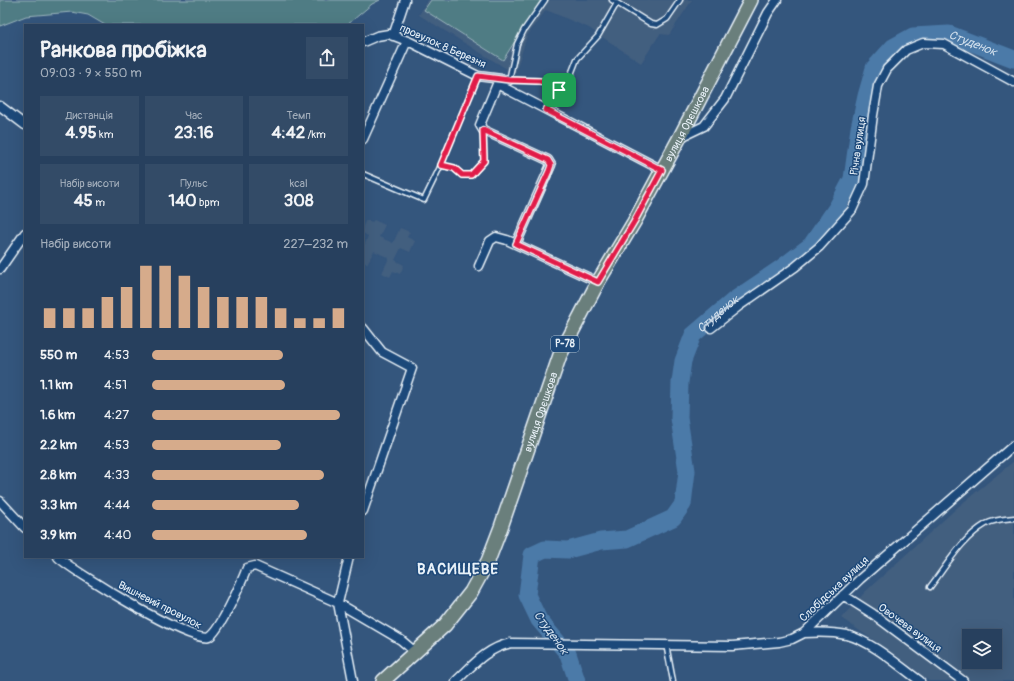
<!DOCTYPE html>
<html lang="uk">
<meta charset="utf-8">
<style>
body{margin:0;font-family:Pangolin,sans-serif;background:#334b67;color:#f1f3f6;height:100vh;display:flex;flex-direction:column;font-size:15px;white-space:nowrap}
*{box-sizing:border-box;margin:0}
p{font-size:13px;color:#a4afbc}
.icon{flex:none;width:22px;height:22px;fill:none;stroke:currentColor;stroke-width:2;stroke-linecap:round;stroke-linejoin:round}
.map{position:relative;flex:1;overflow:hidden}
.drawer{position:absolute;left:24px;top:24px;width:340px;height:534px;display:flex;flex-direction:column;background:#27405e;border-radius:0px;box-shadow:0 4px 16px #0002,0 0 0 1px #435973}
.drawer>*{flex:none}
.buttons{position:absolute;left:962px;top:629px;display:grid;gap:8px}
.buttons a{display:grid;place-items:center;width:40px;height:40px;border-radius:0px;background:#27405e;box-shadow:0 4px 16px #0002,0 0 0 1px #435973;font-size:20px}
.pin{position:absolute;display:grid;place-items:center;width:34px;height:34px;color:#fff;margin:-17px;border-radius:8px;box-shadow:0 2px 6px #0006}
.round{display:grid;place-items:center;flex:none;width:42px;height:42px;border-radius:0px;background:#334b67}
.headline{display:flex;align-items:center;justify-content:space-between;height:68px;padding:0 16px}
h1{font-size:22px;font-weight:800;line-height:30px}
.stats{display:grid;grid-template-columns:repeat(3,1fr);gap:6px;height:68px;padding:4px 16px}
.stats div{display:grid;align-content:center;border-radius:0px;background:#334b67;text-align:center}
.stats b{font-size:17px;font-weight:800}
.stats small{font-size:11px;font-weight:400}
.stats p{font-size:11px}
.chart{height:112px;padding:8px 16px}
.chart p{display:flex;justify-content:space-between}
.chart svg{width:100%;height:72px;margin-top:4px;stroke:#d6ab8b;stroke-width:6}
ul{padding:0 16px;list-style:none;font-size:13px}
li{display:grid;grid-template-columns:64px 48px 1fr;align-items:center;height:30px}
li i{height:10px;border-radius:5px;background:#d6ab8b}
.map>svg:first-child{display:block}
.built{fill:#425e7f;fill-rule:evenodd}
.green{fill:#507c84;stroke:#9cb6be}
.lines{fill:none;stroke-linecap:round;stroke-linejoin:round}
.river{stroke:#4c7aa8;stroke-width:17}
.service-casing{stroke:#e8f1f8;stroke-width:7}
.minor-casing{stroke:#e8f1f8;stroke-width:11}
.primary-casing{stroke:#e8f1f8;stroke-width:16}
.service{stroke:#1f4a7a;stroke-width:4}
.minor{stroke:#1f4a7a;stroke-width:8}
.primary{stroke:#6b7f7c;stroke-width:13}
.route-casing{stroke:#fff;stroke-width:8}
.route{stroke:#e11d48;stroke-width:5}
.labels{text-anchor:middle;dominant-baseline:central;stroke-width:3;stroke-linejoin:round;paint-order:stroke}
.shield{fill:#1f4a7a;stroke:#acbfd2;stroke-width:1}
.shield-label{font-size:10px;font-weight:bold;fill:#e8f1f8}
.street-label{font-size:11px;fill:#e8f1f8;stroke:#1f4a7a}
.water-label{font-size:12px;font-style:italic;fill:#d1dfec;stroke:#1f4a7a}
.district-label{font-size:15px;font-weight:bold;letter-spacing:1px;fill:#e8f1f8;stroke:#1f4a7a}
</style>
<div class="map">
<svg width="1014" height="681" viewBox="0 0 1014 681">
<rect width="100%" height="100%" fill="#34567d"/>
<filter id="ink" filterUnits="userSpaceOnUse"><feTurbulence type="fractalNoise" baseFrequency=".025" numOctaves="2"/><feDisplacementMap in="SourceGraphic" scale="8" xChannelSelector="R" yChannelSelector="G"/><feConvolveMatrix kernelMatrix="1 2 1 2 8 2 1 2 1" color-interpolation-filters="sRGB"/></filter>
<g filter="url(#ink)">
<path class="built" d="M 428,0 L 692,0 L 669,35 L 660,34 L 641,63 L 589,28 L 546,10 L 527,36 L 515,74 L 419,15 Z
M 366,220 L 372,222 L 374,220 L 385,225 L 379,237 L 393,243 L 400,228 L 410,232 L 407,237 L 415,241 L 410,252 L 401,248 L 395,260 L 404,265 L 400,274 L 393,271 L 390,277 L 382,273 L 389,258 L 374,251 L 367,264 L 363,261 L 363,244 L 365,244 L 368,236 L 363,233 L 363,226 Z
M 1014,461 L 1014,681 L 929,681 L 901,659 L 841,618 L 865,592 L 959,506 ZM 969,636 L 995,636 L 995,662 L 969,662 Z"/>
<path class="green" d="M 0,0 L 380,0 L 372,4 L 347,25 L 105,25 L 88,15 L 72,12 L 26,16 L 0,26 Z
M 431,0 L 541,0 L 503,60 L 424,10 Z"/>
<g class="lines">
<path class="river" id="s1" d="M 577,681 L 568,654 L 539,620 L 527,595 L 532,555 L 545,549 L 568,550 L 601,541 L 627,539 L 673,518 L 683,504 L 687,471 L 679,418 L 680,382 L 683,361 L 693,335 L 734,300 L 781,268 L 811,245 L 837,207 L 852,179 L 859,128 L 866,96 L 874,68 L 893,47 L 913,36 L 949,34 L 1014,59"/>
<g class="service-casing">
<path id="service" d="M 545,0 L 524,30 L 517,44 L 509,80 L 540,81 L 559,90
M 612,0 L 617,3
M 546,110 L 559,90 L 570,77 L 577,59 L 598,36 L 617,3 L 651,24 L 657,25 L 667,19 L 680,0
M 441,165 L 454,168 L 462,175 L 471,175 L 484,161 L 483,130
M 363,174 L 424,200 L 441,165 L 478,76
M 930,587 C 947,565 962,538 986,524 C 995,519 1005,519 1014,518
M 666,644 L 673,681"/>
</g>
<g class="minor-casing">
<path id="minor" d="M 393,36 L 405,0
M 363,42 L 377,36 L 389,34 L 410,42 L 478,76 L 509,80 L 497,84 L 662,170
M 497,84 L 480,125 L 483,130 L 548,160 L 551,165 L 516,244
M 0,106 L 25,125
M 681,137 L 704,126 L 725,99 L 768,13 L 777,0
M 363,139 L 407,41
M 479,266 L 490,241 L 496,237 L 507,240 L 598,282
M 0,269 L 25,233
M 363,328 L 382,352 L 412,368 L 363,511
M 711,328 L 739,306 L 795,267 L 819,247 L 852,210 L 864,184 L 873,115 L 878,86 L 887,69 L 906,50 L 923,43 L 944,44 L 1014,82
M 0,501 L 25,528
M 58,557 C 74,572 193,645 209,637 C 220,631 242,581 247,568 L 255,566 L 338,603 L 401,640 L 415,652
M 349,557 L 338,603 L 353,681
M 843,595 L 873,614 L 963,681
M 804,633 C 818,632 833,632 847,635 C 873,642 899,666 920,681
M 456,681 C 473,665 487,648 511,643 L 732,646 L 779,642 L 792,639 L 804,633 L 860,579 L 1014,445"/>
</g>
<g class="primary-casing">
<g id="primary">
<path id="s2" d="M 383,681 L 445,625 L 471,592 L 488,561 L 501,527 L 560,355 L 598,282 L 634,222 L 680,137 L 751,0"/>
</g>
</g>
<use href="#service" class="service"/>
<use href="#minor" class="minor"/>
<use href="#primary" class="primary"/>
</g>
</g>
<g class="lines" filter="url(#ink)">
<g class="route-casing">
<path id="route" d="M 478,76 L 509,80 L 540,81 L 559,90 L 546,110 L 662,170 L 634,222 L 598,282 L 516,244 L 549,171 L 551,165 L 548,160 L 483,130 L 484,161 L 471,175 L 462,175 L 454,168 L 441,165 Z"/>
</g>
<use href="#route" class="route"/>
</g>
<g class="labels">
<rect class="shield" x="551" y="336" width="28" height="16" rx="3"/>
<g class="shield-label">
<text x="565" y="344">Р-78</text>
</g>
<g class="street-label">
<text transform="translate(443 46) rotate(24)">провулок 8 Березня</text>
<text stroke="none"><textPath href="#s2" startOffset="643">вулиця Орєшкова</textPath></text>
<text transform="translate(858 146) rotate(-82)">Річна вулиця</text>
<text stroke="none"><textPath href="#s2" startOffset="319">вулиця Орєшкова</textPath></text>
<text transform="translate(834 589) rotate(-43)">Слобідська вулиця</text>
<text transform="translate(160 605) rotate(27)">Вишневий провулок</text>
<text transform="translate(910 628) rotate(36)">Овочева вулиця</text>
</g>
<g class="water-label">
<text stroke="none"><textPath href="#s1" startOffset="931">Студенок</textPath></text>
<text stroke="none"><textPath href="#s1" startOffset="511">Студенок</textPath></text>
<text transform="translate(551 633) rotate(54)">Студенок</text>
</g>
<g class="district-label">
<text x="458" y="569">ВАСИЩЕВЕ</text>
</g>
</g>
</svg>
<div class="buttons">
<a><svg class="icon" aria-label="layers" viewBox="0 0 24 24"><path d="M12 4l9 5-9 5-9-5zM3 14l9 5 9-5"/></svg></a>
</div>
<div class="pin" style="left:559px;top:90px;background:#1e9e55"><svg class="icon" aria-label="arrive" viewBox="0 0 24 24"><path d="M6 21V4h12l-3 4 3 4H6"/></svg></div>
<section class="drawer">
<div class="headline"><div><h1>Ранкова пробіжка</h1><p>09:03 · 9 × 550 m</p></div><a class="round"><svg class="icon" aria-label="share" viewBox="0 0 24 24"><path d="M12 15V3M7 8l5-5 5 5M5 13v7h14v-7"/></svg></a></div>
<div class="stats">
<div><p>Дистанція</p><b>4.95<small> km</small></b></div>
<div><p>Час</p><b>23:16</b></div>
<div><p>Темп</p><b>4:42<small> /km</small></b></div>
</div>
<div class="stats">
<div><p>Набір висоти</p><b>45<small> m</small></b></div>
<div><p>Пульс</p><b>140<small> bpm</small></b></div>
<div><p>kcal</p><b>308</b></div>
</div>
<div class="chart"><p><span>Набір висоти</span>227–232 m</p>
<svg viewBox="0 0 160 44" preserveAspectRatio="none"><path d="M5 44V32M15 44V32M25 44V32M35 44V25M45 44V19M55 44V6M65 44V6M75 44V12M85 44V19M95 44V25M105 44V25M115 44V25M125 44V32M135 44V38M145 44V38M155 44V32"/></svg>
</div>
<ul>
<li><b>550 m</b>4:53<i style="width:67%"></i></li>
<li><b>1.1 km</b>4:51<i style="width:68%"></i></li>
<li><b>1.6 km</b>4:27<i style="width:96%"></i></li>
<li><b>2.2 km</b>4:53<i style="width:66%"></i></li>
<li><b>2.8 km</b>4:33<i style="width:88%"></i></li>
<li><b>3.3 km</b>4:44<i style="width:75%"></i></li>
<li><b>3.9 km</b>4:40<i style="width:79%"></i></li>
</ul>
</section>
</div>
